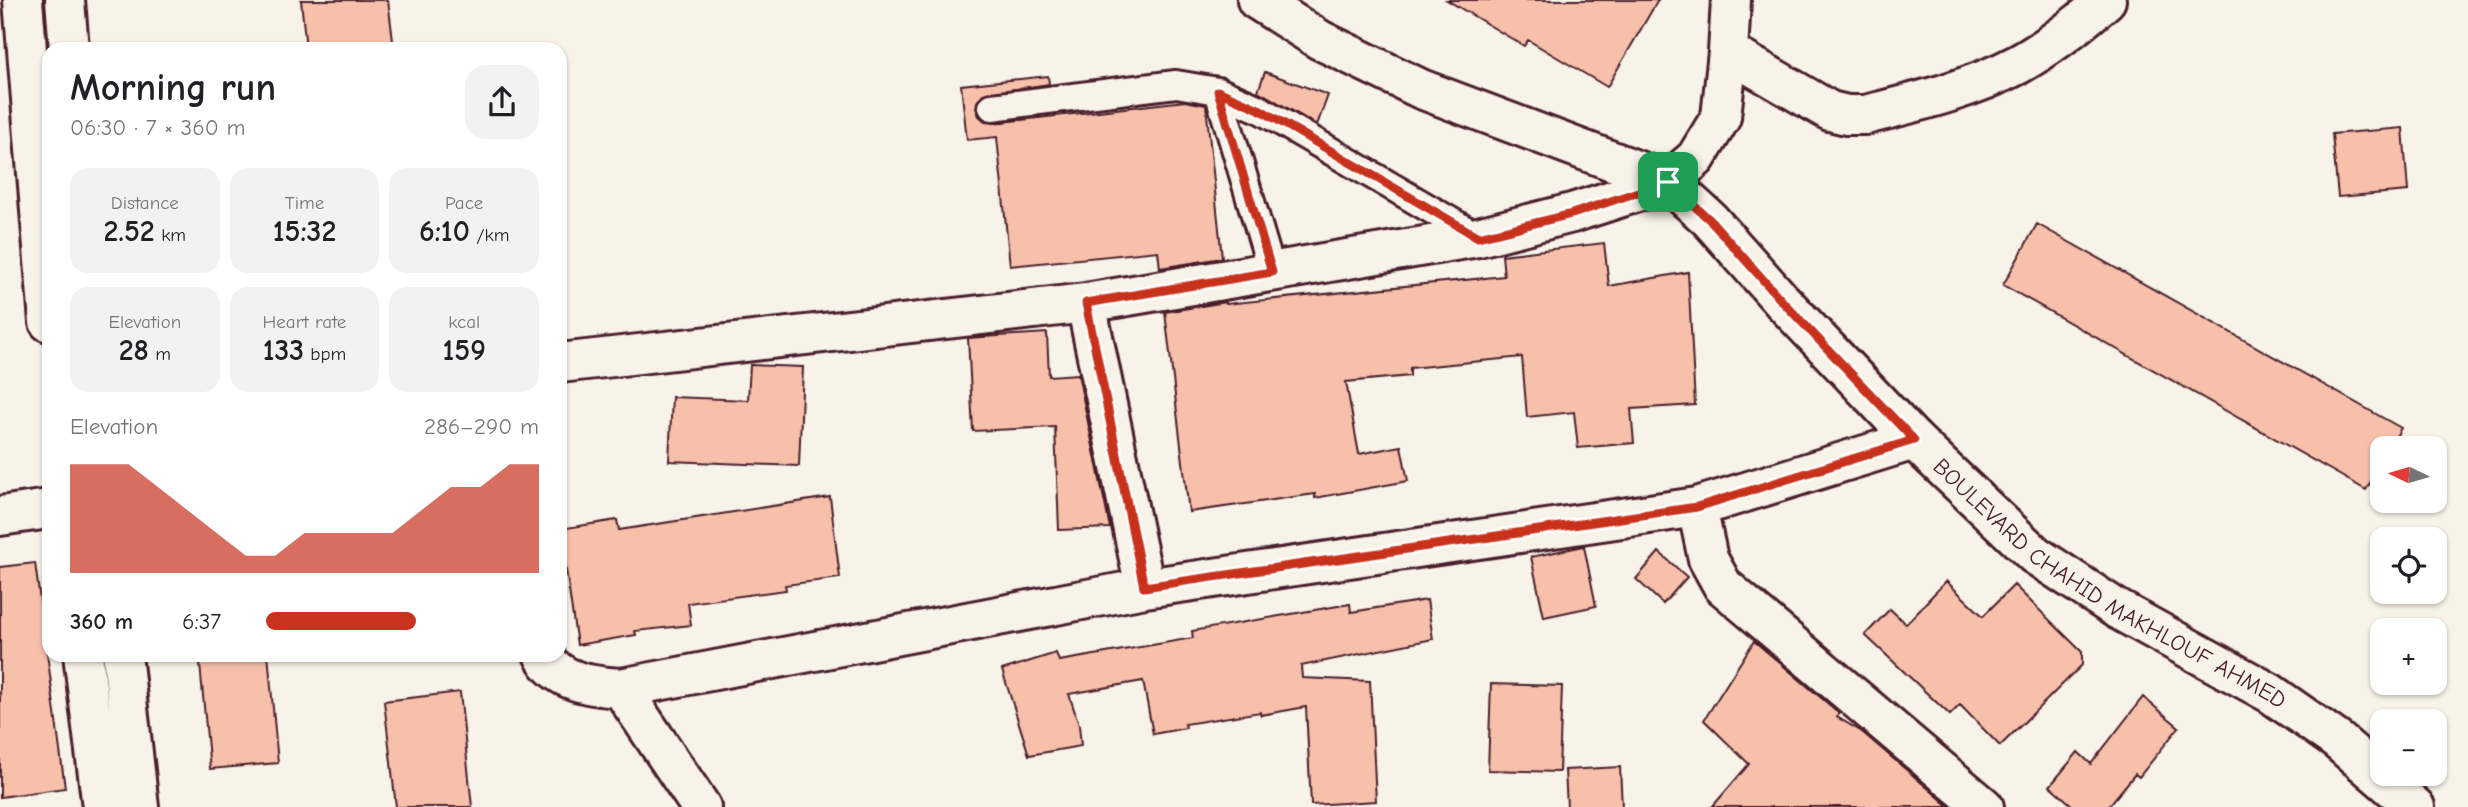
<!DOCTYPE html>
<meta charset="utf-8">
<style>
body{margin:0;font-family:"Comic Neue",sans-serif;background:#f2f2f2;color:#202124;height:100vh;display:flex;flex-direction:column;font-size:26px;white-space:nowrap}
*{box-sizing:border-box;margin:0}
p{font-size:23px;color:#757577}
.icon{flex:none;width:38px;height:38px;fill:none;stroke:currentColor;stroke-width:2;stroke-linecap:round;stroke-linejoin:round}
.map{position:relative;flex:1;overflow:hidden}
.side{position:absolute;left:42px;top:42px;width:525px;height:620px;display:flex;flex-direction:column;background:#fff;border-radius:21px;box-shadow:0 2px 5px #0004}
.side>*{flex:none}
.needle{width:46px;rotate:275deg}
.controls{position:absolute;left:2370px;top:436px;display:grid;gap:14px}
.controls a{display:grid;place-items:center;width:77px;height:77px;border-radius:14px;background:#fff;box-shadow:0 2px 5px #0004;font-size:35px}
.pin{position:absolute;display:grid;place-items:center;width:60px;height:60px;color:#fff;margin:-30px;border-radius:14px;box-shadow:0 4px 10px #0006}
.round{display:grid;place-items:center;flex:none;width:74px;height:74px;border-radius:21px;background:#f2f2f2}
.headline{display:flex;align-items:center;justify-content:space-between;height:119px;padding:0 28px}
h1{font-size:38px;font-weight:600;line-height:52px}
.metrics{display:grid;grid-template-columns:repeat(3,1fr);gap:10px;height:119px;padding:7px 28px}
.metrics div{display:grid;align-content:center;border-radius:18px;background:#f2f2f2;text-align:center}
.metrics b{font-size:30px;font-weight:600}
.metrics small{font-size:19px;font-weight:400}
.metrics p{font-size:19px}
.chart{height:196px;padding:14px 28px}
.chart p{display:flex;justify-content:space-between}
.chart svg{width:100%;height:126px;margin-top:7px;fill:#c8321e;opacity:.7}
ul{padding:0 28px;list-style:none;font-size:23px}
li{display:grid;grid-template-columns:112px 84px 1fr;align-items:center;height:52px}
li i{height:18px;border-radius:9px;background:#c8321e}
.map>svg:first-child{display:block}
.building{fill:#f7c0ab;stroke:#4a1f2b;stroke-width:2}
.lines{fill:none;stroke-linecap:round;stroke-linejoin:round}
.service-casing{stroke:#4a1f2b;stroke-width:32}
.minor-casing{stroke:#4a1f2b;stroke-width:44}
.secondary-casing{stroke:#4a1f2b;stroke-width:44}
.service{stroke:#f7f3e8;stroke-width:26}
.minor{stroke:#f7f3e8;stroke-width:38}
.secondary{stroke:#f7f3e8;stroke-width:38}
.route-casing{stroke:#fff;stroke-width:14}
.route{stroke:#c8321e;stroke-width:9}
.labels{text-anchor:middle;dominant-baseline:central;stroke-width:5;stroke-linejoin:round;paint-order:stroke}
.street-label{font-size:23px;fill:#4a1f2b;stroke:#f7f3e8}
</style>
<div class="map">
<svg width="2468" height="807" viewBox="0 0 2468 807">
<rect width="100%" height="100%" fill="#f7f3e8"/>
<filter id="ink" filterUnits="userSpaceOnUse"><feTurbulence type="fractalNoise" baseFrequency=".0143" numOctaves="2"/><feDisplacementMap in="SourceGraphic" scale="14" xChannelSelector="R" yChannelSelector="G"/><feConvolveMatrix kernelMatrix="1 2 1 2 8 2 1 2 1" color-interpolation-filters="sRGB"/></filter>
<g filter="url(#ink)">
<path class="building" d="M 301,0 L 388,0 L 394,49 L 306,49 Z
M 1447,0 L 1658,0 L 1607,87 L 1528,40 L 1524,46 Z
M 1265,72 L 1328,95 L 1317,125 L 1258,91 Z
M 1048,76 L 1049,84 L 983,94 L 977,102 L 976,108 L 979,116 L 985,121 L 994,123 L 1185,101 L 1206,105 L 1222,258 L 1160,268 L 1158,251 L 1010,266 L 997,137 L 967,140 L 961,85 Z
M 2403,128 L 2408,191 L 2338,197 L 2332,134 Z
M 2037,224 L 2401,428 L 2389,448 L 2382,448 L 2382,462 L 2366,490 L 2003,285 Z
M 1604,243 L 1609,286 L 1688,272 L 1695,405 L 1631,409 L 1634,443 L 1578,448 L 1574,412 L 1527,417 L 1522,357 L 1410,368 L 1410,376 L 1346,382 L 1359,454 L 1401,446 L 1408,481 L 1315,498 L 1315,494 L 1189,512 L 1165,312 L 1226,302 L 1226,304 L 1504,276 L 1502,255 Z
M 1047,333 L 1049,376 L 1078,374 L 1110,528 L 1059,530 L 1055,427 L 973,431 L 968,338 Z
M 750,365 L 803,367 L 799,466 L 669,461 L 672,397 L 748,400 Z
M 830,497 L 840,578 L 785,585 L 786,590 L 688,603 L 691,625 L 635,631 L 636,635 L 577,645 L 560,529 L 617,520 L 619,530 Z
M 1584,546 L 1596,606 L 1544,617 L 1531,557 Z
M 1659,552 L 1687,577 L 1663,604 L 1636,579 Z
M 35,563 L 65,788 L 0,797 L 0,567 Z
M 1946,581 L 1983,616 L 2014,585 L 2082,652 L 2082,665 L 2000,746 L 1960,705 L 1950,715 L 1865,635 L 1890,609 L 1906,624 Z
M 1427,600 L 1433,639 L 1301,666 L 1302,678 L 1370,681 L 1376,801 L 1311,805 L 1306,707 L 1261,715 L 1260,712 L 1185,724 L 1186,728 L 1153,734 L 1143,681 L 1069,694 L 1079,725 L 1081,746 L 1029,755 L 1002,670 L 1056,653 L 1059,661 L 1193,638 L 1192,631 L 1350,604 L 1351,612 Z
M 1754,641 L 1839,713 L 1837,717 L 1862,732 L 1950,807 L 1712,807 L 1749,764 L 1704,720 Z
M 199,654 L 268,654 L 278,763 L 210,769 Z
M 1491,684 L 1562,686 L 1559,772 L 1488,770 Z
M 460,692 L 472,807 L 396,807 L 384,701 Z
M 2143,697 L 2179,727 L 2139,777 L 2135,774 L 2108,807 L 2074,807 L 2050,786 L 2078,752 L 2091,764 Z
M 1620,767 L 1622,807 L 1567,807 L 1565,770 Z"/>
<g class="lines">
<g class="service-casing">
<path id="service" d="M 1218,91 L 1272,272
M 992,107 L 1176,84 L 1218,91 L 1259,109 L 1478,237"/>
</g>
<g class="minor-casing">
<path id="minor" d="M 23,0 L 49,322
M 65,0 L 69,49
M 1728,52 L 1830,111 L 1847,115 L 1865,115 C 1917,102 1972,89 2019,64 C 2048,48 2081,22 2106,0
M 1086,303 L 1145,588
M 560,363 L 1086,303 L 1478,237 L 1572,213 L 1668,182 L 1696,158 L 1721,117 L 1728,52 L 1731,0
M 1697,507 L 1708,559 L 1723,586 L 1984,807
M 0,516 L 49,509
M 83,654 L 102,807
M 122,654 L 139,807
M 543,654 C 557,683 593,686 621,688 L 1145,588 L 1697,507 L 1914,440
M 621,688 L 701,807"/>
</g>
<g class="secondary-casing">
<g id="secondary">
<path id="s1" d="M 1257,0 L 1320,40 L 1421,89 L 1668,182 L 1710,220 L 1782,301 L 1914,440 L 2035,555 L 2117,609 L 2270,693 L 2337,740 L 2415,807"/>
</g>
</g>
<use href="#service" class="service"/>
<use href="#minor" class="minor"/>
<use href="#secondary" class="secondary"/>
</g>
</g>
<g class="lines" filter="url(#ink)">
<g class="route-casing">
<path id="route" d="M 1218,91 L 1259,109 L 1478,237 L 1572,214 L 1668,182 L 1710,220 L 1782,301 L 1914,440 L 1697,507 L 1144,587 L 1086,303 L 1272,272 Z"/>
</g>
<use href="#route" class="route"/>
</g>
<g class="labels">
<g class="street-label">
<text stroke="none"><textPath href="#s1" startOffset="1052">BOULEVARD CHAHID MAKHLOUF AHMED</textPath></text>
</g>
</g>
</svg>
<div class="controls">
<a><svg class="needle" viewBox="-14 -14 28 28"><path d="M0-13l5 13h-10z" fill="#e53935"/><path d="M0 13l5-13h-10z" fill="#757577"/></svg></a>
<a><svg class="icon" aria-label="locate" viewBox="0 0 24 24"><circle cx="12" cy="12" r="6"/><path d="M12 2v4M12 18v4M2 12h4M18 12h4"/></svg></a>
<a>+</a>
<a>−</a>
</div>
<div class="pin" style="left:1668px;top:182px;background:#1e9e55"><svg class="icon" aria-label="arrive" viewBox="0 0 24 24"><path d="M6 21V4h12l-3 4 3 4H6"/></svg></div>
<section class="side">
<div class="headline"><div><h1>Morning run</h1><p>06:30 · 7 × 360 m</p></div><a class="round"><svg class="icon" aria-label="share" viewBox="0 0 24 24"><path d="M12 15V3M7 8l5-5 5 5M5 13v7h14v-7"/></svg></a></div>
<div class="metrics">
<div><p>Distance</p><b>2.52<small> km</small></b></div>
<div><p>Time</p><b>15:32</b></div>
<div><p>Pace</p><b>6:10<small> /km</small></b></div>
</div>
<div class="metrics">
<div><p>Elevation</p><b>28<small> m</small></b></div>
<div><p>Heart rate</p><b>133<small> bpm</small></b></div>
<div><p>kcal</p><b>159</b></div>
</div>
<div class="chart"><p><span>Elevation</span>286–290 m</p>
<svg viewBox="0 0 160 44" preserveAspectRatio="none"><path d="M0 44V6L10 6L20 6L30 14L40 22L50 30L60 38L70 38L80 30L90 30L100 30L110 30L120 22L130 14L140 14L150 6L160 6V44z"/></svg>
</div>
<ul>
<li><b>360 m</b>6:37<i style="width:55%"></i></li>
</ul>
</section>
</div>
